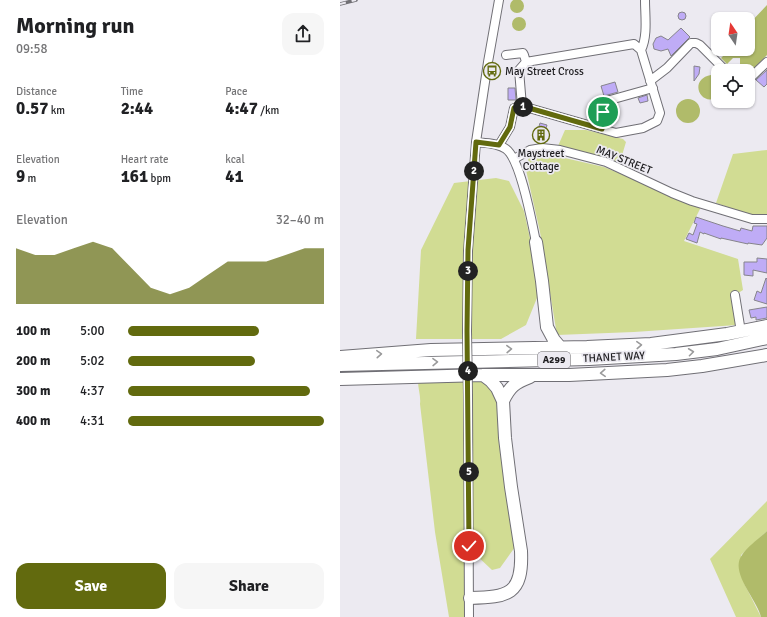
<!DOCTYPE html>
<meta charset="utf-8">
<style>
body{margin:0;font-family:Signika,sans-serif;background:#f6f6f6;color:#202124;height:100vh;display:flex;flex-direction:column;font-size:15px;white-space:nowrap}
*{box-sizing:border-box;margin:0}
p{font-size:13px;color:#757577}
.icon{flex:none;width:22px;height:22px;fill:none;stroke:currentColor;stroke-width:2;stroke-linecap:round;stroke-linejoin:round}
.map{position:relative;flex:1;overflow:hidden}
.drawer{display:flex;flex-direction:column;background:#fff;width:340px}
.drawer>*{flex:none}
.needle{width:26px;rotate:347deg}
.fabs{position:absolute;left:371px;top:12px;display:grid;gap:8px}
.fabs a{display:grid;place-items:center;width:44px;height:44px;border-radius:8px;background:#fff;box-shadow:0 1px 3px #0004;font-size:20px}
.pin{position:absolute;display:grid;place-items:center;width:34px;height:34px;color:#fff;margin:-17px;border:2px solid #fff;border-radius:50%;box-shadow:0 1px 4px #0007}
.km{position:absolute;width:20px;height:20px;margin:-10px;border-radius:50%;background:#222;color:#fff;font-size:11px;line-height:20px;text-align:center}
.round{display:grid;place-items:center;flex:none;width:42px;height:42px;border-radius:12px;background:#f6f6f6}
.head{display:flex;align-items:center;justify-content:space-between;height:68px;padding:0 16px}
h1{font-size:22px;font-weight:800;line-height:30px}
.figures{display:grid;grid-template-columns:repeat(3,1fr);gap:6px;height:68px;padding:4px 16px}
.figures div{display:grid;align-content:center}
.figures b{font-size:17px;font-weight:800}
.figures small{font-size:11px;font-weight:400}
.figures p{font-size:11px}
.chart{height:112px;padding:8px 16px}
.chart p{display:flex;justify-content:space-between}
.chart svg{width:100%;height:72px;margin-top:4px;fill:#626a0e;opacity:.7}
.action{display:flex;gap:8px;margin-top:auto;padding:8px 16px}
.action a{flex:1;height:46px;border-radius:12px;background:#626a0e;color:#fff;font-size:16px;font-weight:800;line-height:46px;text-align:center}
.action a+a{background:#f6f6f6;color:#202124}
ul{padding:0 16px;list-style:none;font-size:13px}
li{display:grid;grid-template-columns:64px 48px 1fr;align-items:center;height:30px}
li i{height:10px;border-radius:5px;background:#626a0e}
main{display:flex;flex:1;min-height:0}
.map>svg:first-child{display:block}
.green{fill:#d1dc93}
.water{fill:#b0bb6a}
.building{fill:#bfacf6;stroke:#86848b}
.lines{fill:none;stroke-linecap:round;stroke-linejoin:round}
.minor-casing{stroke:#706f75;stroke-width:10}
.highway-casing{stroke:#706f75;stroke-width:14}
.minor{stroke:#fff;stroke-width:8}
.highway{stroke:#fff;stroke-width:12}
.rail-casing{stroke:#717075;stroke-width:3.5}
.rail{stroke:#eceaf1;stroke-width:2;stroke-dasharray:6;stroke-linecap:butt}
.minor-bridge-casing{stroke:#706f75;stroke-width:10;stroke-linecap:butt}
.minor-bridge{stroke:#fff;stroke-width:8}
.oneway{stroke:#9a9a9b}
.route-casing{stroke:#fff;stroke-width:8}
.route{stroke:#626a0e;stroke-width:5}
.labels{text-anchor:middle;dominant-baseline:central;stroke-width:3.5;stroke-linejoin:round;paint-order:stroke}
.shield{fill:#eceaf1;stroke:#5c5b5f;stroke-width:1}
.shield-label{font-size:10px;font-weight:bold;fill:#1f1e21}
.poi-label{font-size:11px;fill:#1f1e21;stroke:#eceaf1;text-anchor:start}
.street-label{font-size:11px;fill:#1f1e21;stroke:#eceaf1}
</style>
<main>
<section class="drawer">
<div class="head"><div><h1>Morning run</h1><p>09:58</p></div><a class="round"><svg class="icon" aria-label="share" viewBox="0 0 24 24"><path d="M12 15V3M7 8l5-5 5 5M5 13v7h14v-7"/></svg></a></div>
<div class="figures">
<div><p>Distance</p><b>0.57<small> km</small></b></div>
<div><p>Time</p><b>2:44</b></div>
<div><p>Pace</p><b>4:47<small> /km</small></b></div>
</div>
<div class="figures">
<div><p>Elevation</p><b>9<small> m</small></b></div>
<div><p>Heart rate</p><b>161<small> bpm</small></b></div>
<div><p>kcal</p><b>41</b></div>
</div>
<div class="chart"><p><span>Elevation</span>32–40 m</p>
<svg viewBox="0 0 160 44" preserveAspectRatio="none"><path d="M0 44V10L10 14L20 14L30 10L40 6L50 10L60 22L70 34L80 38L90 34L100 26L110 18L120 18L130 18L140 14L150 10L160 10V44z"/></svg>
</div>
<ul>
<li><b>100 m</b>5:00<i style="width:67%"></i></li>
<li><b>200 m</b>5:02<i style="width:65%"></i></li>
<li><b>300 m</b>4:37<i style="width:93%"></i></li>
<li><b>400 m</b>4:31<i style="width:100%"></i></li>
</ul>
<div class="action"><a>Save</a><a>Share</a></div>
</section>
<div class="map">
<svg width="427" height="617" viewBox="0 0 427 617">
<rect width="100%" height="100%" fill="#eceaf1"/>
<path class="green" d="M 225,130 L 246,130 L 283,139 L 286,142 L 280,162 L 218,146 Z
M 427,150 L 427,214 L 411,215 L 376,203 L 393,154 Z
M 203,153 L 264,167 L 361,207 L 344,241 L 398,259 L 403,290 L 392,297 L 397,325 L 294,332 L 217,335 L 200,232 L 186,170 L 189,156 Z
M 156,178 L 169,181 L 184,211 L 191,243 L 199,293 L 186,325 L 161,339 L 76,339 L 81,250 L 114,183 Z
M 78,381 L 147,381 L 155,393 L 175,547 L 160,568 L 152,570 L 135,554 L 126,553 L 126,600 L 125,617 L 109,617 L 95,532 L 80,404 C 81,396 78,389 78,381 Z
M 427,501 L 427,531 L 401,555 L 404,583 L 421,617 L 396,617 L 370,559 Z"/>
<path class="water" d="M170 6a7 7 0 1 1 14 0a7 7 0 1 1-14 0Z
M 427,5 L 427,55 L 412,70 L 394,71 L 400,64 L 400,58 L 393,58 L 387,64 L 381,58 L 387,52 L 387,49 L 408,49 L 408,25 Z
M172 24a7 7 0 1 1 14 0a7 7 0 1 1-14 0Z
M 371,75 L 378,78 L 378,97 C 360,108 348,79 371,75 Z
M336 111a12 12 0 1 1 24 0a12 12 0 1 1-24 0Z
M 427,531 L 427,617 L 421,617 C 417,599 389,572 402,555 C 408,546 419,539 427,531 Z"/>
<path class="building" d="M338 16a4 4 0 1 1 8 0a4 4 0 1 1-8 0Z
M 341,28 L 350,37 L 331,56 L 328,49 L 321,51 L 314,49 L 313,44 L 316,38 L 321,36 L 328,40 Z
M 354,66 L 360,67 L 359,74 L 354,81 Z
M 427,70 L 427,84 L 424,87 L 416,80 Z
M 275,82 L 278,92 L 264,96 L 261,86 Z
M 168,88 L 175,88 L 176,100 L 168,100 Z
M 307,95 L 308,101 L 300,103 L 298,98 Z
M 200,123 L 207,125 L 205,132 L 209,133 L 207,141 L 193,137 L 195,130 L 198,130 Z
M 356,217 L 383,226 L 400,231 L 401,228 L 412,231 L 413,226 L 427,226 L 427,238 L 422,245 L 408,243 L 408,244 L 381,238 L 381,239 L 364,233 L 364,234 L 360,232 L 357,243 L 346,239 L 349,233 L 353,235 L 357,224 L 354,223 Z
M 417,258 L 427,259 L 427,273 L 413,270 L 413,276 L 404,275 L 404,262 L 417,262 Z
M 426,278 L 427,279 L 427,304 L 414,300 L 417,291 L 421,293 Z
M 427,307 L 427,318 L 416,320 L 416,317 L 411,318 L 409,310 Z"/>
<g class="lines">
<g class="minor-casing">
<path id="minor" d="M 301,50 C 308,36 305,16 305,0
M 166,55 L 183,53 L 184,55 L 186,62
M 408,80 L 427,62
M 310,81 L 327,68 L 351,43 L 356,43 L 360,45 L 386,71
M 262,129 C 263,118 261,107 270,100 L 313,88
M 136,142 C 146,143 158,143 166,149 C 181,160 192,223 196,242
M 159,145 L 170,127 L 174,108 L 182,106 L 276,133 L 303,128 L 317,121 L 320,113 L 301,50 L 294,44 L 186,62 L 179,70 L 182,106
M 174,159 L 190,150 L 202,148 L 220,150 L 266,162 L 332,193 L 352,201 L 412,219 L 427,219
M 395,295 L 401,332
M 127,331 L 128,251 L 136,142 L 148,62 L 159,0
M 128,396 L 129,617"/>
</g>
<g class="highway-casing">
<path id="highway" d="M 196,242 L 202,281 L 207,327 L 214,340 L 220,347
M 0,357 L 91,350 L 247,347 L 311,344 L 387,334 L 427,326
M 0,365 L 249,359 L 336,354 L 377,349 L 427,338
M 0,379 L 143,375 L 229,375 L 327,370 L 362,366 L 427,355
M 163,401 C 170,386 175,383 190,377
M 130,598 C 168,597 183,595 181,551 L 171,487 L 165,438 L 163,401 L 157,388 L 151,381 L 143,375"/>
</g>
<use href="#minor" class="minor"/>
<use href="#highway" class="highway"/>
<g class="rail-casing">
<path id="rail" d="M 0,4 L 16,0"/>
</g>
<use href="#rail" class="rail"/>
<g class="minor-bridge-casing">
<path id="minor-bridge" d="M 127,331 L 128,396"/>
</g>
<use href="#minor-bridge" class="minor-bridge"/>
</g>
<defs><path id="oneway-chevron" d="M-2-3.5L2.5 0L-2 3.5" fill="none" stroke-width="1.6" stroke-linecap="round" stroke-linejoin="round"/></defs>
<g class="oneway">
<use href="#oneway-chevron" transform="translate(299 345) rotate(-3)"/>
<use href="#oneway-chevron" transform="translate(169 349) rotate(-2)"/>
<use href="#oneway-chevron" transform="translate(351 352) rotate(-7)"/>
<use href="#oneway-chevron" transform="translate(39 354) rotate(-4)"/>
<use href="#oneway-chevron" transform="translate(95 362) rotate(-1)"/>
<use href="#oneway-chevron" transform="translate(263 373) rotate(177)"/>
</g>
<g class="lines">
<g class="route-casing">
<path id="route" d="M 129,546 L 127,331 L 128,250 L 136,142 L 159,145 L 170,127 L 174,108 L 182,106 L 262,129 L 263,112"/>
</g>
<use href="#route" class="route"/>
</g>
<defs>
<g id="bus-ring" transform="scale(0.9)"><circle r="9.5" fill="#eceaf1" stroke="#626a0e" stroke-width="1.5"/><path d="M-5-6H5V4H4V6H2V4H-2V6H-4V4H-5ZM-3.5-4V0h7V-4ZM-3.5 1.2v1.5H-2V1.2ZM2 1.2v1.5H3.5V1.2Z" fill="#626a0e"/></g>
<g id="building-ring" transform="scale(0.9)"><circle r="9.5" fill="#eceaf1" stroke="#626a0e" stroke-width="1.5"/><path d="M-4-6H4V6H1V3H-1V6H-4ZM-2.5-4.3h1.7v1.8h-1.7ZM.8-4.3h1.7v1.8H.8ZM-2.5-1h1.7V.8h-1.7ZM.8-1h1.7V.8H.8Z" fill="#626a0e"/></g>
</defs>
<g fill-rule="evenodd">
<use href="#bus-ring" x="152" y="71"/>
<use href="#building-ring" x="201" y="135"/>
</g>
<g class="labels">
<rect class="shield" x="198" y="352" width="32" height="16" rx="3"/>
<g class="shield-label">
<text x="214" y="360">A299</text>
</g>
<g class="poi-label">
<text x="165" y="71">May Street Cross</text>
<text x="201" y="153" text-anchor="middle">Maystreet<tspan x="201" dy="13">Cottage</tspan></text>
</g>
<g class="street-label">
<text transform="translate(284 160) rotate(22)">MAY STREET</text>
<text transform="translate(274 357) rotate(-3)">THANET WAY</text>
</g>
</g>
</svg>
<div class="fabs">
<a><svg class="needle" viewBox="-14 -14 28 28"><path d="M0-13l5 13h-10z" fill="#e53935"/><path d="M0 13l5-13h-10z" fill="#757577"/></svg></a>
<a><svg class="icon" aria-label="locate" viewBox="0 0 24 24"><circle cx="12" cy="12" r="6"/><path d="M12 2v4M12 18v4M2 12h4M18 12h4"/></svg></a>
</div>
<div class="pin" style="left:263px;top:112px;background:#1e9e55"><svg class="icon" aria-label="arrive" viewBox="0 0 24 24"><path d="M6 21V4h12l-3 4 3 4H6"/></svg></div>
<div class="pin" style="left:129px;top:546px;background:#d93025"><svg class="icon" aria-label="check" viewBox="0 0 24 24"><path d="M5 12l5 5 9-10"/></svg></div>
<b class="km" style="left:183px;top:107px">1</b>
<b class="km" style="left:134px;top:171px">2</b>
<b class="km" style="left:128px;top:271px">3</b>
<b class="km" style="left:128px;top:371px">4</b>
<b class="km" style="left:129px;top:472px">5</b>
</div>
</main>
